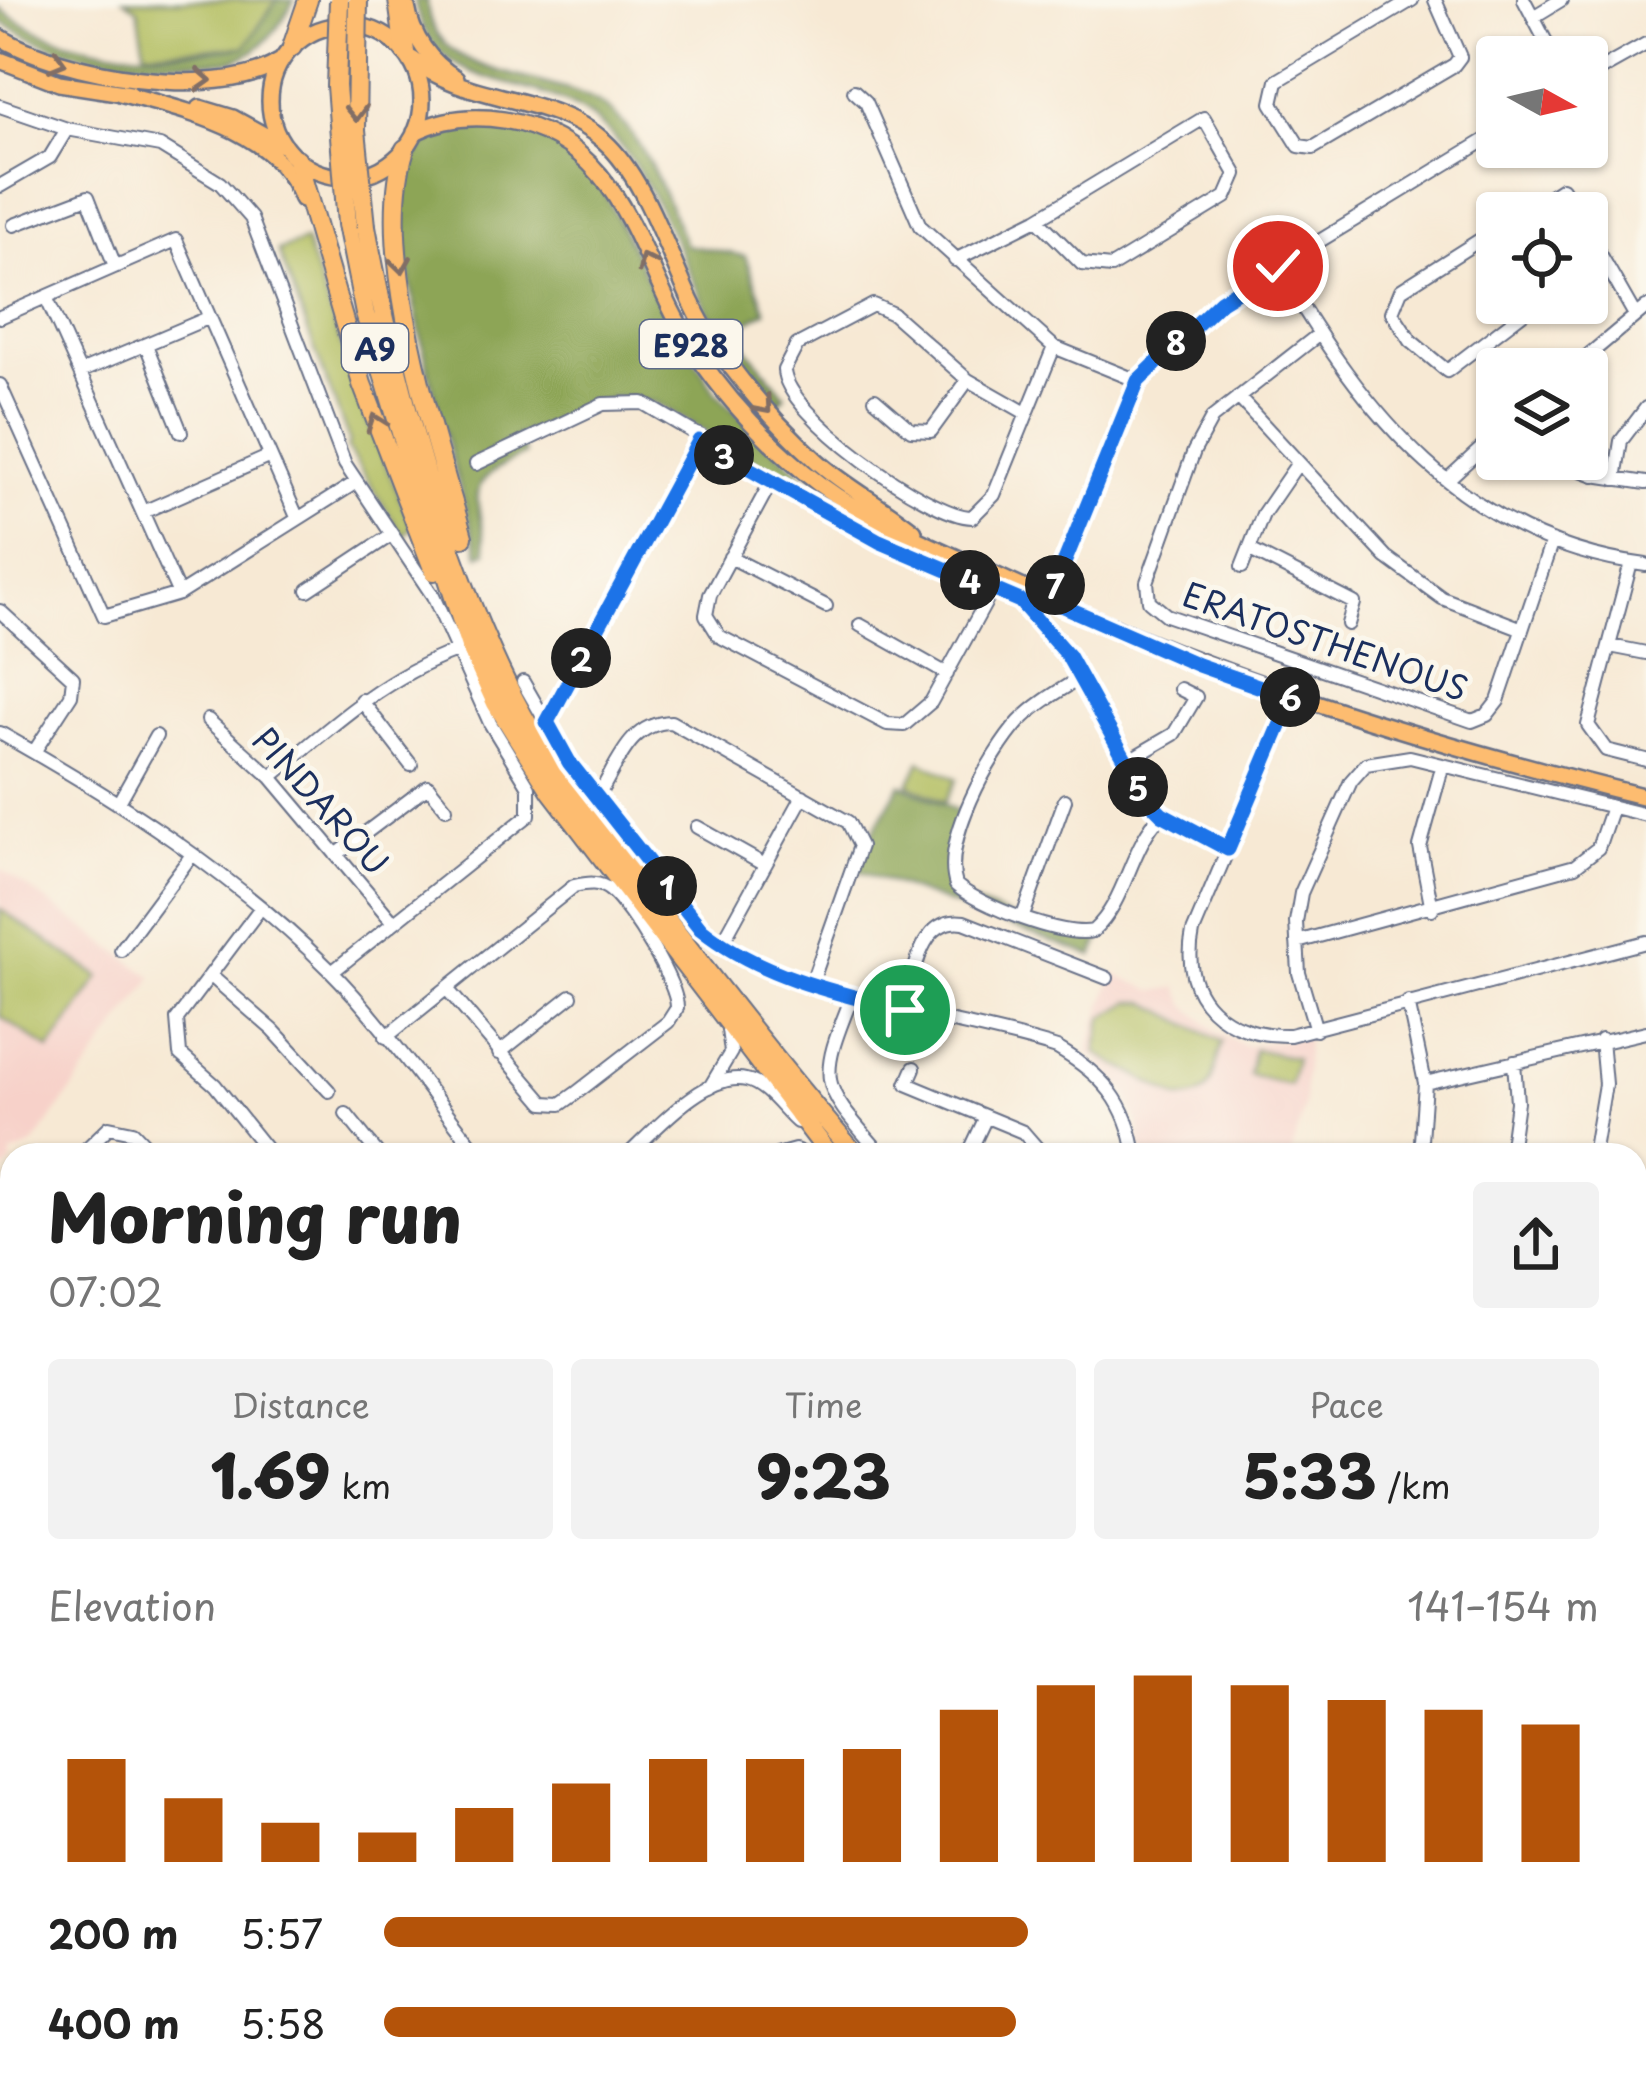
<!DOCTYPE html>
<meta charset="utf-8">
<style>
body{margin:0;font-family:"Playpen Sans",sans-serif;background:#f2f2f2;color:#222;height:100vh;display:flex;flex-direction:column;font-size:45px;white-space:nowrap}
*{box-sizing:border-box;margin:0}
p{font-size:39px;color:#767676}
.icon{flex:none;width:66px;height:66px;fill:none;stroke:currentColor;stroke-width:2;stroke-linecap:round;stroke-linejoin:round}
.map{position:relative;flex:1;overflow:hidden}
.panel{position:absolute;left:0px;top:1143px;width:1647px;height:951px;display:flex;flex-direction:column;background:#fff;border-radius:36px 36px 0 0;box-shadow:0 3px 9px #0004}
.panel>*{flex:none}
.needle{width:78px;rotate:98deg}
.tools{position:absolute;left:1476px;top:36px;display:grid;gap:24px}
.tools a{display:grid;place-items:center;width:132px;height:132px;border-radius:12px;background:#fff;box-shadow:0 3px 9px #0004;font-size:60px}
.pin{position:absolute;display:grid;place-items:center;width:102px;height:102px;color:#fff;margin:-51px;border:6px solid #fff;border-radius:50%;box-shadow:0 3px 12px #0007}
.km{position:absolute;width:60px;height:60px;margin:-30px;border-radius:50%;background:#222;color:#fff;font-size:33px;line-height:60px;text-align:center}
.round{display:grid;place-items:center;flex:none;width:126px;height:126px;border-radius:12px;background:#f2f2f2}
.overview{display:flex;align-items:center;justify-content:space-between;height:204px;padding:0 48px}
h1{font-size:66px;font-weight:800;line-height:90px}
.figures{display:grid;grid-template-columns:repeat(3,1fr);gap:18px;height:204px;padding:12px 48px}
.figures div{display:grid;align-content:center;border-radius:12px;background:#f2f2f2;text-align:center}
.figures b{font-size:60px;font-weight:800}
.figures small{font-size:33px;font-weight:400}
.figures p{font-size:33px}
.chart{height:336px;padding:24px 48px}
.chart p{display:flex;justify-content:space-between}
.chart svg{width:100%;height:216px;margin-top:12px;stroke:#b45309;stroke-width:6}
ul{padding:0 48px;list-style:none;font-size:39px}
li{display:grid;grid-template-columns:192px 144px 1fr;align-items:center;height:90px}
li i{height:30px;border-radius:15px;background:#b45309}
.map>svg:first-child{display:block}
.built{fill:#f7d1c9}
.green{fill:#b2be60;stroke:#66765f;stroke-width:3}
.forest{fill:#8da556;stroke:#546a5a;stroke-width:3}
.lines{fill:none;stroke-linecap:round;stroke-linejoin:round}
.river{stroke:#56bed3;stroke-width:16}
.minor-casing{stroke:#687087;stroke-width:16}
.major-casing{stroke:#687087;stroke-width:20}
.highway-casing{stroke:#687087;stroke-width:22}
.minor{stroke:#fff;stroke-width:12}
.major{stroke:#fdbc6f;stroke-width:15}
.highway{stroke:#fdbc6f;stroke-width:18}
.highway-bridge-casing{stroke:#687087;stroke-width:22;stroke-linecap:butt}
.highway-bridge{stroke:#fdbc6f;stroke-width:18}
.oneway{stroke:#816e66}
.route-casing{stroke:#fff;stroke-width:24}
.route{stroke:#1a73e8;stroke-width:15}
.labels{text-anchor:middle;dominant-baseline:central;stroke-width:10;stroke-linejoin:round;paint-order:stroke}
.shield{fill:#fbf7ec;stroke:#5e6b89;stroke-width:3}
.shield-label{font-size:30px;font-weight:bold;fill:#1b2f5e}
.street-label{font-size:33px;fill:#1b2f5e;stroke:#fbf7ec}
</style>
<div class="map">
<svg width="1646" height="2092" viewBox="0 0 1646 2092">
<rect width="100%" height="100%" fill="#fbf7ec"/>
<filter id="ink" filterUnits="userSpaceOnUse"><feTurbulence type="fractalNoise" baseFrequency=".00833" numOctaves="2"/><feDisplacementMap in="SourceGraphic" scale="24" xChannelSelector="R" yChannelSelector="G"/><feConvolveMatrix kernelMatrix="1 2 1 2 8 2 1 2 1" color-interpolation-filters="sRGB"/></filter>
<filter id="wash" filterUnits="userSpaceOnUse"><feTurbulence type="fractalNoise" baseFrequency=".004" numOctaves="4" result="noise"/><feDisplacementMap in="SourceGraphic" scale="48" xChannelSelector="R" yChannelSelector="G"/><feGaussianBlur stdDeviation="2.7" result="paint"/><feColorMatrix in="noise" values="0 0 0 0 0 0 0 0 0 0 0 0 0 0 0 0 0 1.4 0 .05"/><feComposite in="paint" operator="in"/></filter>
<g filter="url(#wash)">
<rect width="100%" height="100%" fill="#f7e9d4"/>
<path class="built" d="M 0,868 L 153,977 L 33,1145 L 12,1155 L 12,1164 L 0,1174 Z
M 1113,974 L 1155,991 L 1178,987 L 1186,1005 L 1218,1033 L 1245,1046 L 1307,1037 L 1304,1107 L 1291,1155 L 1141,1155 L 1139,1126 L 1125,1090 L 1100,1065 L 1100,1059 L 1087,1054 Z"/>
<path class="green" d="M 124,0 L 277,0 L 245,47 L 145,51 L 138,9 Z
M 305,241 L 369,424 L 412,527 L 403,536 L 347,448 L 349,441 L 278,251 Z
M 920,761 L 957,779 L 945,802 L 909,784 Z
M 0,909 L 100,977 L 50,1050 L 0,1016 Z
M 1131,1002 L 1146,1002 L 1222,1042 C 1213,1066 1217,1103 1178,1098 L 1096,1053 L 1103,1018 Z
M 1254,1049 L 1296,1058 L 1290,1085 L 1249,1075 Z"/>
<path class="forest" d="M 277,0 L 294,0 C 282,24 264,50 237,59 C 221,65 197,61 180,61 C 112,62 59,57 0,21 L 0,9 C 71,60 161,57 245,47 Z
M 414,0 L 427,0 C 427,87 567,68 614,114 C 650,148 666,201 686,245 L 745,256 L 766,311 L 733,331 L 785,395 L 778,404 C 757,378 731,353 715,325 C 680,263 650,162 594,119 C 530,69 435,99 414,0 Z
M 462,123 L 546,134 L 594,171 L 657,299 L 716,393 L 812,484 L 812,494 L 656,403 L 614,397 L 516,437 L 525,454 C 462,484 477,488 486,552 L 479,555 C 457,478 383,238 408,169 C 417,146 440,131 462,123 Z
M 901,784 L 962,813 C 949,844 939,870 960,899 L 1067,937 L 1097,933 L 1101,937 L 1093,956 L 859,871 L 864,847 Z"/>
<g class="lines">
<path class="river" d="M 0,2031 L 12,2058
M 23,2082 L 27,2092"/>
</g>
</g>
<g filter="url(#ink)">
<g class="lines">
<g class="minor-casing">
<path id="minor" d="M 1412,0 L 1277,81 L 1272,103 L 1299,146 L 1313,148 L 1454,65 L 1460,57 L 1435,0
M 1524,0 L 1554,57
M 1533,17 L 1561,0
M 1587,77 L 1646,44
M 854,91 L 866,102 L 920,226 L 1054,347 L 1138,381
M 0,106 L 67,129 L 50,157 L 0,186
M 67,129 L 160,146 L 220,183 L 251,218 L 345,464 L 433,596 L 490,723 L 529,787 L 529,815 L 332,972
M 1523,213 L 1562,188 L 1577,213
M 14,225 L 88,197 L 115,266
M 1497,229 L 1401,290 L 1392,312 L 1411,341 L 1447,371 L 1536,303
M 1587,231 L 1635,315
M 955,260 L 1037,219 L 1204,118 L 1236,174 L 1226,197 L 1111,267 L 1082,264 L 1037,219
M 1278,266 C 1364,414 1464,542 1646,565
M 46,297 L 179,594
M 0,317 L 176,240 L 297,517
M 1318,335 L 1212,418 L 1194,451 L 1147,582 L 1149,601 L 1166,615 L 1472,721 L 1487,715 L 1498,701 L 1552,541
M 146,345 L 181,432
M 1572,369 L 1646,307
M 80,372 L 208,318
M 0,385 L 104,616 L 179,594 L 355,483
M 1238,397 L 1386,557 L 1442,598 L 1520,628
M 875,399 L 911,430 L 931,431 L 968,380
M 1026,413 L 968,380 L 893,314 L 873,305 L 797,345 L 784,370 C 785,413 929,517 972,517 L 994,495 L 1054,347
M 1552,459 L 1594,475 L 1646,483
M 476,464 L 603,404 L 643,403 L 879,541 L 1020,601 L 1068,656 L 1148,800 L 1162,814 L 1228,849
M 1615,479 L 1621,441 L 1646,408
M 1447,480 L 1497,434
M 771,482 L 710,595 L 706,615 L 719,636 L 887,724 L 904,725 L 931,702 L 993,589
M 143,512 L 268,457
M 1250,550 L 1354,603 L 1348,624
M 730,557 L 826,606
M 1631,563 L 1588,725 L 1606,750 L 1646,760
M 1242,567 L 1263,514 L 1298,463
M 308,590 L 391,535
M 1049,600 L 1138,381 L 1170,347 L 1221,301 L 1497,133
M 0,611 L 73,678 L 71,695 L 34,752
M 860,625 L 947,674
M 1610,646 L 1646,653
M 1080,678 C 1059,691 1036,704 1019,722 C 990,754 941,842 956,885 C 978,905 1063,938 1093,931 C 1127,901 1129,847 1162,814
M 523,682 L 569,762 L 701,929 C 794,1006 944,1012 1057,1048 C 1103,1075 1127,1102 1135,1155
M 1292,698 L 1193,932 C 1179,999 1226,1037 1290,1035 L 1646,942
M 361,700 L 411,765
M 208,720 L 271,777 L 392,921
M 547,722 L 699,441
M 0,733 C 117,799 233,873 329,969 C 385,1025 430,1094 480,1155
M 1126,762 L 1174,734 L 1196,697 L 1180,689
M 271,777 C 330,727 383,678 456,651
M 598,796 C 618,764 629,723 671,722 L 848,822 L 860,846 L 812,982
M 119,802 L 156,736
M 697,827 L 763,864
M 336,855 L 428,786 L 446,808
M 1432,909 L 1420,847 L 1442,768
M 259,910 L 177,1019 L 180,1054 L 215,1085 L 271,1155
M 1023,916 L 1065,800
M 1297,942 L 1575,866 L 1598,848 L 1612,807
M 721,945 L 803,796
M 121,950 L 191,856
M 211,976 L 273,1030 L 329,1091
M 852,997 C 816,1085 821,1085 882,1155
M 1408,1002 L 1425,1083 L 1420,1155
M 905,1010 C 914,977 919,915 964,922 L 1107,978
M 1316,1030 L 1299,973 L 1296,922 L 1301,893 L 1351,781 L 1366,764 L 1410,757 L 1646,815
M 386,1037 L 574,886 C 588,883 599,881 611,891 C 631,908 678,984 677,1008 L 668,1022 L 575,1094 L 561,1104 L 544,1103 L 448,990
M 499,1053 L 571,996
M 914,1068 L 907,1084 L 1023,1132 L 1043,1155
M 1425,1083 L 1646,1032
M 710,1087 L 731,1052 L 728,1030
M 346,1114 L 379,1155
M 1510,1153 L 1517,1102 L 1514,1062
M 80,1155 L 109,1127 L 133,1132 L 155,1155
M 628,1155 C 654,1131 706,1071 746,1080 C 766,1084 782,1109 797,1122
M 777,1155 L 795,1150 L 807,1155
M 968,1155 L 985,1119
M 1593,1155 L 1605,1084 L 1601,1040
M 1635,1221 L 1646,1220
M 0,1228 L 12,1244
M 1635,1298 L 1646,1300
M 0,1385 L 12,1387
M 1635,1397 L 1646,1399
M 1635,1486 L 1646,1486
M 0,1566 L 12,1546
M 1635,1576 L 1646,1576
M 0,1742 L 12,1726
M 0,1751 L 12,1783
M 1635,1870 L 1646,1862
M 1635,1979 L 1646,1973
M 1635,2080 L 1646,2074
M 96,2082 L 103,2092
M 198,2082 L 205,2092
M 298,2082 L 305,2092
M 400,2082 L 407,2092
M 504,2082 L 511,2092
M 839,2082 L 846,2092
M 936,2082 L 942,2092
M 1035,2082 L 1041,2092
M 1125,2082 L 1131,2092
M 1222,2082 L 1223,2092
M 1317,2082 L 1323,2092
M 1381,2082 L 1385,2092
M 1502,2082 L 1507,2092
M 1594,2082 L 1598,2092
M 251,2092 L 266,2082
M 774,2092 L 788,2082"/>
</g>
<g class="major-casing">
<path id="major" d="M 407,7 C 412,37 430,62 456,78
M270 101a76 76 0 1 1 152 0a76 76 0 1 1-152 0Z
M 0,37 C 61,75 216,102 279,62
M 412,59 C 469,105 549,92 604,141 C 655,187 674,284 714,343 C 743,385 778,426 817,461 C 846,487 883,506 914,531
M 0,60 L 59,83 L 130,94
M 120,93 C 185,111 275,128 302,199
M 200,108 L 233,118 L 282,145
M 415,132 C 443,118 473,115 504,120 C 627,141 636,261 695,352 C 725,396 763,438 804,472 C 860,519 931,545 995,575 C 1209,675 1418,741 1646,797
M 1635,1665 L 1646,1658
M 1635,1775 L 1646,1792
M 685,2092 L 704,2082
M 719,2092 L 738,2082"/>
</g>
<g class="highway-casing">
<path id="highway" d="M 398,0 L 405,52
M 292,47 L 308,0
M 405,149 C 372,251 434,434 463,537
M 297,159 L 362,384 L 434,571
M 347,224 L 365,314 L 412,469 L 470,646 L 496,703 L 551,791 L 830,1155
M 366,226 C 393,377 443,557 512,695 C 548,766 597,828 645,891 C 713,981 782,1070 856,1155
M 1339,2082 L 1346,2092
M 1361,2082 L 1369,2092"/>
</g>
<use href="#minor" class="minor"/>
<use href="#major" class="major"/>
<use href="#highway" class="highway"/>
<g class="highway-bridge-casing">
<path id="highway-bridge" d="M 339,0 L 336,86 L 347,224
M 358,0 L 356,130 L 366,226"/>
</g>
<use href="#highway-bridge" class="highway-bridge"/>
</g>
<defs><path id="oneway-chevron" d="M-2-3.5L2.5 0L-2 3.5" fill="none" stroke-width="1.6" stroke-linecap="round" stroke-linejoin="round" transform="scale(3)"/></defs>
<g class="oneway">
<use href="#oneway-chevron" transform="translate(58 62) rotate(16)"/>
<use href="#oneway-chevron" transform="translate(203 80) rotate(3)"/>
<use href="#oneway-chevron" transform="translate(356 113) rotate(88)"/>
<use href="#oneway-chevron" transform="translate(646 262) rotate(-116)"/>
<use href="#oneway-chevron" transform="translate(401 265) rotate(82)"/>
<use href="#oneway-chevron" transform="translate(764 406) rotate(49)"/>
<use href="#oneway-chevron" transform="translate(376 422) rotate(-110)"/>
</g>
</g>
<g class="lines" filter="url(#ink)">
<g class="route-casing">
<path id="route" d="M 905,1010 C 835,993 758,975 701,929 L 569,762 L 547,722 L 699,441 L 879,541 L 1020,601 L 1068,656 L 1148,800 L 1162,814 L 1228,849 L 1292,698 L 1198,665 L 1049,600 L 1138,381 L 1221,301 L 1278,266"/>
</g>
<use href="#route" class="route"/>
</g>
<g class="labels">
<g class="shield">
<rect x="640" y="320" width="102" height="48" rx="9"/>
<rect x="342" y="324" width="66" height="48" rx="9"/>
</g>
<g class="shield-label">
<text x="691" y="344">E928</text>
<text x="375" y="348">A9</text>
</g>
<g class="street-label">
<text transform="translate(1326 640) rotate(19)">ERATOSTHENOUS</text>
<text transform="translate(322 800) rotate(48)">PINDAROU</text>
</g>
</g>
</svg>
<div class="tools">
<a><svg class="needle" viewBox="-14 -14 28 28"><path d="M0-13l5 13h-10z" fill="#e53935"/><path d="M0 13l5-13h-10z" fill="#767676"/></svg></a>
<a><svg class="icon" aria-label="locate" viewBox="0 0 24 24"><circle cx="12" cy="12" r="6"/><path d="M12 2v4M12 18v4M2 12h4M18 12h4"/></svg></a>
<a><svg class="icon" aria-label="layers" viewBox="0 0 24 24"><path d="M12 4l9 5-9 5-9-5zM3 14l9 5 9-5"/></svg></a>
</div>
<div class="pin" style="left:905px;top:1010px;background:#1e9e55"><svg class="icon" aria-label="arrive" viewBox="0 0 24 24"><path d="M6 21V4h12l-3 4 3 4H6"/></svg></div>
<div class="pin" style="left:1278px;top:266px;background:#d93025"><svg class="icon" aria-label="check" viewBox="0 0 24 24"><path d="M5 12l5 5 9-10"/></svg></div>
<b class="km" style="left:667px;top:886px">1</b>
<b class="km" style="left:581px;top:658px">2</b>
<b class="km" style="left:724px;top:455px">3</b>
<b class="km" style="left:970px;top:580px">4</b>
<b class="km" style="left:1138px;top:787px">5</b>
<b class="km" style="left:1290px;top:697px">6</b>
<b class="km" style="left:1055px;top:585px">7</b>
<b class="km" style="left:1176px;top:341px">8</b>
<section class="panel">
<div class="overview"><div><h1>Morning run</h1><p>07:02</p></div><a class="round"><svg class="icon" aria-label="share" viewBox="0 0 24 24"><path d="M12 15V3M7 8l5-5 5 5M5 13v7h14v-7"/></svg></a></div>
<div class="figures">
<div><p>Distance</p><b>1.69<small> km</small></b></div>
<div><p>Time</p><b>9:23</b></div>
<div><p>Pace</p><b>5:33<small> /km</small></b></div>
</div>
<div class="chart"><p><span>Elevation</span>141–154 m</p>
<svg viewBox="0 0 160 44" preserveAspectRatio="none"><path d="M5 44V23M15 44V31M25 44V36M35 44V38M45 44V33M55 44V28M65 44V23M75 44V23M85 44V21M95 44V13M105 44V8M115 44V6M125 44V8M135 44V11M145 44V13M155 44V16"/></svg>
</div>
<ul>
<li><b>200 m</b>5:57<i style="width:53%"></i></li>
<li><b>400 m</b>5:58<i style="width:52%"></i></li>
</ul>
</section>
</div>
